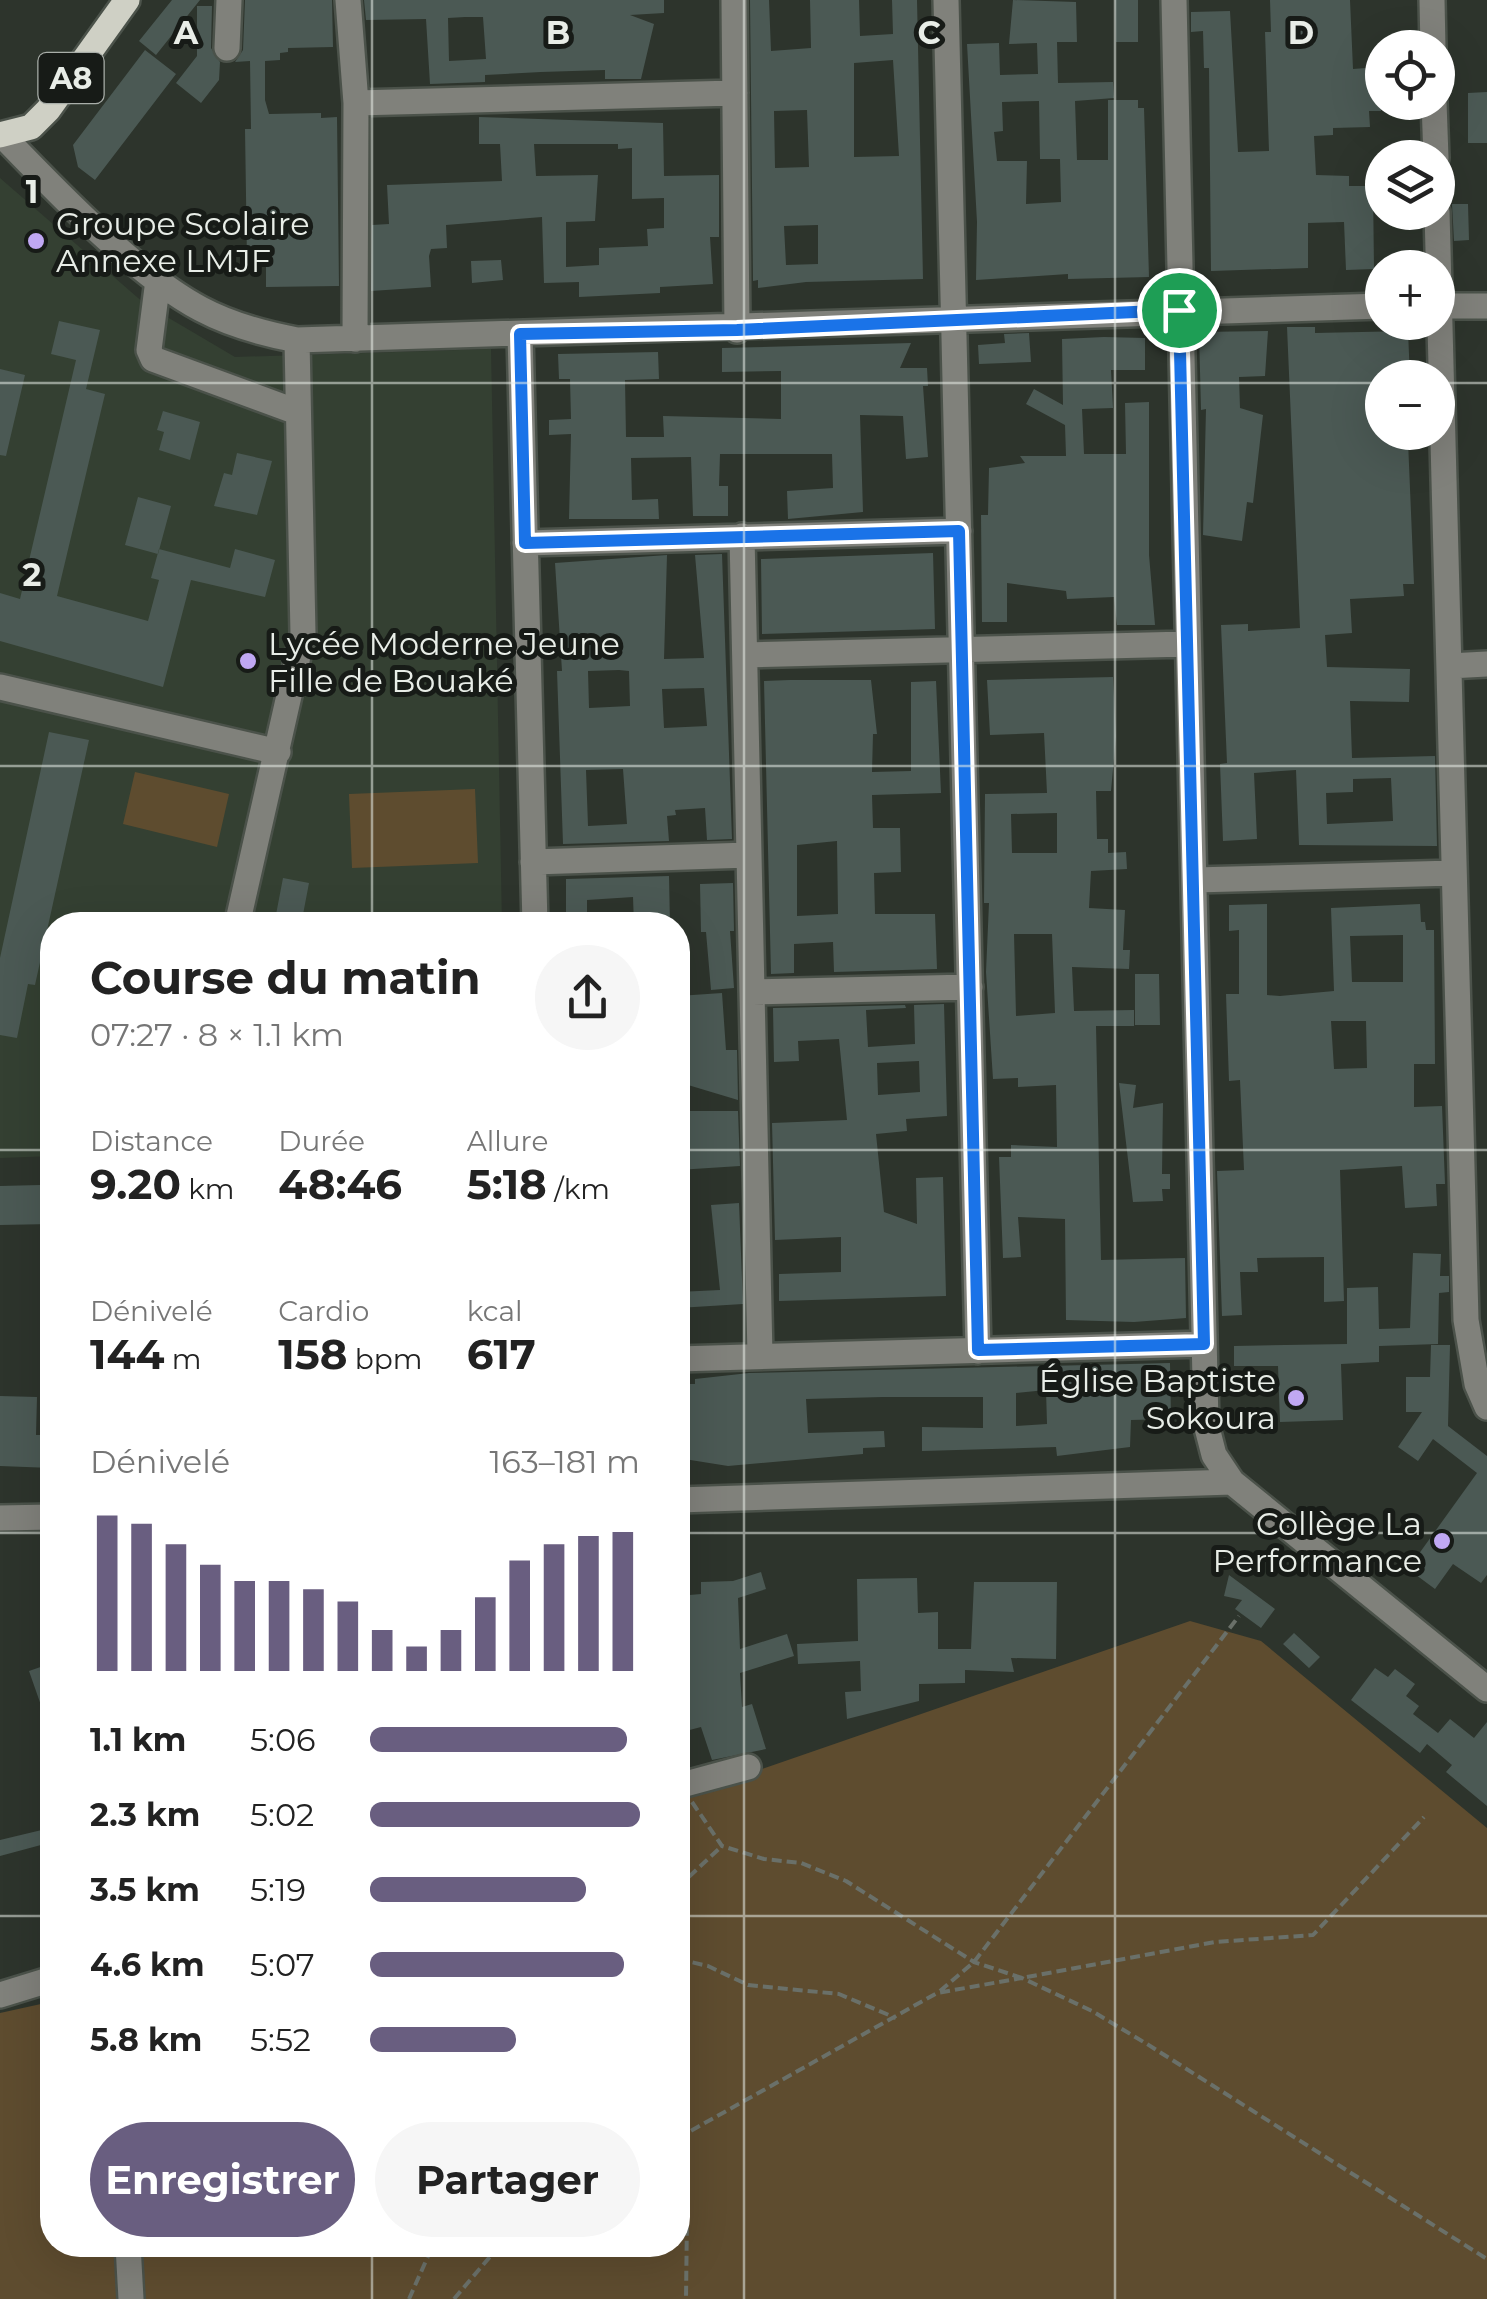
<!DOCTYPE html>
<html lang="fr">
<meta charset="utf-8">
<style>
body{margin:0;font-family:Montserrat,sans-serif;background:#f6f6f6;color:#222;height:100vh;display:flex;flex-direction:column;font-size:38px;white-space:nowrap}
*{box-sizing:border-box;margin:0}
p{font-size:32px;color:#767676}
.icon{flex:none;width:55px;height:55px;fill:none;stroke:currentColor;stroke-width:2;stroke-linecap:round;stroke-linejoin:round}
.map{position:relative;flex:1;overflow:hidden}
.side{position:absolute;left:40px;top:912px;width:650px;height:1345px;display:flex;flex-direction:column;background:#fff;border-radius:40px;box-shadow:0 10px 40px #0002}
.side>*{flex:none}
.controls{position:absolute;left:1365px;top:30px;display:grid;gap:20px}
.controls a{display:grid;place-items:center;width:90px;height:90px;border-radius:50%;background:#fff;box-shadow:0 10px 40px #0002;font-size:50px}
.pin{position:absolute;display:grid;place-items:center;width:85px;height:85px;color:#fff;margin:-42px;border:5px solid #fff;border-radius:50%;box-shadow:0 2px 10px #0007}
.round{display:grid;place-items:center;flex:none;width:105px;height:105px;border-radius:52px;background:#f6f6f6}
.overview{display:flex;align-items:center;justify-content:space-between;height:170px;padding:0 50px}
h1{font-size:45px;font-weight:700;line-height:75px}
.figures{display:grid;grid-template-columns:repeat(3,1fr);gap:15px;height:170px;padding:10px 50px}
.figures div{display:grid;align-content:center}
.figures b{font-size:42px;font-weight:700}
.figures small{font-size:28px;font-weight:400}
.figures p{font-size:28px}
.chart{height:280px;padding:20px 50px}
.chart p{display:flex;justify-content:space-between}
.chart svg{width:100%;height:180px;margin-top:10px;stroke:#695e80;stroke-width:6}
.button{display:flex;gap:20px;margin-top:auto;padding:20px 50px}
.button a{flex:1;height:115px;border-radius:60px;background:#695e80;color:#fff;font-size:40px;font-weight:700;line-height:115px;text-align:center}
.button a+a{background:#f6f6f6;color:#222}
ul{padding:0 50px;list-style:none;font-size:32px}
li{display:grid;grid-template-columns:160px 120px 1fr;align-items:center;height:75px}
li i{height:25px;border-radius:12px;background:#695e80}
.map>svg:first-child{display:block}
.built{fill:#344032}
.green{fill:#5e4c2f}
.building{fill:#4b5954;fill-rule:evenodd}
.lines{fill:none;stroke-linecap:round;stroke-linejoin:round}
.minor-casing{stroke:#4b524a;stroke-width:30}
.major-casing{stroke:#4b524a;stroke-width:30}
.path{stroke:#6a7069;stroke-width:4;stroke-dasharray:10 5;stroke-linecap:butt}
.minor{stroke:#80817b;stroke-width:25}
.major{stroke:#cfd0c5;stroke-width:25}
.route-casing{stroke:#fff;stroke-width:20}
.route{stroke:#1a73e8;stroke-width:12}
.grid{fill:none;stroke:#e8ede7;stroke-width:2.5;stroke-opacity:0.55}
.poi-dot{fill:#c0a8f3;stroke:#171b17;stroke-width:4}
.labels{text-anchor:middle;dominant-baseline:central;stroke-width:10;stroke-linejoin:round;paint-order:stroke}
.shield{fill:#171b17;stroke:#a9aea9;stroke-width:2.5}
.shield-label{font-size:30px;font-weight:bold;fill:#e8ede7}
.poi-label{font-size:32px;fill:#e8ede7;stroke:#171b17;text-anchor:start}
.grid-label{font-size:32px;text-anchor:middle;font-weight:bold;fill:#e8ede7;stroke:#171b17;stroke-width:10;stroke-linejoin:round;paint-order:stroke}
</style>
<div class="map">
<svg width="1487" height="2299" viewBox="0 0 1487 2299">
<rect width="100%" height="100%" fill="#2d342c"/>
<path class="built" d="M 0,178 L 145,304 L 235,357 L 491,349 L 502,925 L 52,925 L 52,1156 L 0,1158 Z"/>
<path class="green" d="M 135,772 L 229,794 L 217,847 L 123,824 Z
M 475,789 L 478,863 L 352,868 L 349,794 Z
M 1190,1621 L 1261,1641 L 1487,1828 L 1487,2299 L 0,2299 L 0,2013 L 50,2002 L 52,2245 L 678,2245 L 678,1798 Z"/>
<path class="building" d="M 172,0 L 200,0 L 156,55 L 139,41 Z
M 245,0 L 332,0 L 333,47 L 288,48 L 288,52 L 280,53 L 280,60 L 265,61 L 265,100 L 269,114 L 321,113 L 321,118 L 337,117 L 339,286 L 266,287 L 266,260 L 247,261 L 245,129 L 251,129 L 250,61 L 235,62 L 243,50 Z
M 364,0 L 664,0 L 664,13 L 630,15 L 654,24 L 641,79 L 605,79 L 605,70 L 541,72 L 485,75 L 485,82 L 430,84 L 426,19 L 366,20 ZM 465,17 L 483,17 L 486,59 L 449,61 L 448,18 Z
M 750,0 L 769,0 L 771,51 L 811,48 L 810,0 L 859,0 L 860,36 L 893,34 L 892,0 L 917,0 L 923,279 L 806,282 L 758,288 L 758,280 L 753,281 ZM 893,60 L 899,156 L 854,157 L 854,63 ZM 807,110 L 809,167 L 775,168 L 774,111 ZM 818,225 L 818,264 L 786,265 L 784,226 Z
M 1013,0 L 1076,2 L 1077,42 L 1057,42 L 1058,83 L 1113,82 L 1114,98 L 1075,101 L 1077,160 L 1108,160 L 1108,100 L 1138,100 L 1138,108 L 1144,108 L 1149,277 L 1068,279 L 1068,274 L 976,280 L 977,222 L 967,44 L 999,43 L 1000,75 L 1038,74 L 1037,43 L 1009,44 ZM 1039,101 L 1040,159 L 1060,159 L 1061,202 L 1026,204 L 1027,161 L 997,161 L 994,132 L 1003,131 L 1002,102 Z
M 1115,0 L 1138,0 L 1138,42 L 1116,42 Z
M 1270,0 L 1350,0 L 1353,69 L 1379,67 L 1381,111 L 1369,111 L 1370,127 L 1333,128 L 1333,135 L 1314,136 L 1316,175 L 1349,176 L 1349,186 L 1373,186 L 1374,269 L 1346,270 L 1344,222 L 1308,223 L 1308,268 L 1211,271 L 1209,68 L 1204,68 L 1203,31 L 1191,32 L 1191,12 L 1230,11 L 1238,152 L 1269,151 L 1265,32 L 1271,32 Z
M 197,6 L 212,6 L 211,48 L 220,62 L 219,80 L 201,103 L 176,83 L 197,56 Z
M 145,50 L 176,74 L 95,180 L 78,167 L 73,145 Z
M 1487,92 L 1487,143 L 1468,143 L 1468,93 Z
M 479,117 L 663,123 L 664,176 L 719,175 L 719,237 L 710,237 L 713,284 L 660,287 L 660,293 L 579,297 L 579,282 L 544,283 L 542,217 L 446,225 L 447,248 L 431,249 L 429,256 L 431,287 L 371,291 L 372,225 L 389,224 L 387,185 L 502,181 L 500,144 L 479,144 ZM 534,144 L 618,144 L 618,149 L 632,148 L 632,199 L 664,198 L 664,228 L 647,229 L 648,246 L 599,248 L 599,265 L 566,267 L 566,222 L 595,221 L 598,175 L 536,176 Z
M 1452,204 L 1468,204 L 1469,240 L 1454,241 Z
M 501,260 L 503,280 L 472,283 L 471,261 Z
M 59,321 L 100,330 L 86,389 L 105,394 L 57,596 L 148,621 L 159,580 L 151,578 L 159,549 L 230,568 L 235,549 L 275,560 L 265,597 L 191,580 L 163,687 L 0,641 L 0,593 L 20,599 L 76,360 L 51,354 Z
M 1287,327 L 1315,327 L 1315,333 L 1408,331 L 1410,378 L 1382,378 L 1382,432 L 1401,432 L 1401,442 L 1408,441 L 1414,584 L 1403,584 L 1404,596 L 1350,599 L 1352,633 L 1325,635 L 1327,667 L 1410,669 L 1409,702 L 1350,701 L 1352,758 L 1435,756 L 1437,846 L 1299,845 L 1296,770 L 1254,773 L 1257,839 L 1223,841 L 1220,764 L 1227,763 L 1221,625 L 1248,624 L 1248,631 L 1300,628 ZM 1391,778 L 1393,821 L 1327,824 L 1326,793 L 1353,792 L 1353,779 Z
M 1268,331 L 1265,376 L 1239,377 L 1240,408 L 1263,415 L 1253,503 L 1247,502 L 1242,541 L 1203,535 L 1206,409 L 1201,410 L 1199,332 Z
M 1029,333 L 1031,362 L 979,364 L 978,345 L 1005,343 L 1004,334 Z
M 1104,337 L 1145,338 L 1145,370 L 1111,370 L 1113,408 L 1082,409 L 1084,454 L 1126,454 L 1125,403 L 1149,402 L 1149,555 L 1155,625 L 1117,625 L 1114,597 L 1067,599 L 1066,591 L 1007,583 L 1007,622 L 982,622 L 981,515 L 988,515 L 989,468 L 1025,463 L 1020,456 L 1066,456 L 1065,425 L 1026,404 L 1034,389 L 1063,405 L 1062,339 Z
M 911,343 L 900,368 L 927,368 L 928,386 L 923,386 L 928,457 L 906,459 L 903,416 L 860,415 L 863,512 L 788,519 L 787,491 L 833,488 L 832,454 L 720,454 L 719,486 L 728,486 L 728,516 L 693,516 L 691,457 L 631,458 L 632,500 L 658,499 L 659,519 L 569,519 L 571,434 L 549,435 L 549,420 L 571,419 L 570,379 L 559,379 L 558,354 L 658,352 L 659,379 L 625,380 L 626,437 L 664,437 L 663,416 L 781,419 L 781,371 L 722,372 L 722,348 Z
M 0,369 L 25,375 L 6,456 L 0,455 Z
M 163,411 L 200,422 L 190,460 L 159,450 L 164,432 L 157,430 Z
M 237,453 L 272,461 L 257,515 L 214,506 L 224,473 L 232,475 Z
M 138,497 L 171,506 L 158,554 L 125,545 Z
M 933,553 L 935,629 L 762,634 L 761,559 Z
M 722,554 L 732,839 L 707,840 L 705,808 L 675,810 L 676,815 L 667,816 L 669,841 L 563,844 L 557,671 L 562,671 L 555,563 L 667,555 L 664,659 L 704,658 L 695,555 ZM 619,670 L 629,671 L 630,706 L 589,708 L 588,671 ZM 704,688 L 707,726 L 664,728 L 662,689 ZM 623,769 L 627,824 L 588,826 L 586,770 Z
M 1113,677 L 1116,736 L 1111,791 L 1096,791 L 1097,839 L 1108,839 L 1108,853 L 1126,852 L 1127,869 L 1091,871 L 1089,908 L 1125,910 L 1123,950 L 1130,950 L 1129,969 L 1072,967 L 1074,1011 L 1134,1010 L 1134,1026 L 1096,1026 L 1101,1260 L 1185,1258 L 1186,1318 L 1134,1322 L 1066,1320 L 1065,1219 L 1018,1217 L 1021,1257 L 1003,1258 L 999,1157 L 1011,1157 L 1011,1145 L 1057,1147 L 1056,1085 L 1018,1087 L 1018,1078 L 993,1079 L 986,972 L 989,903 L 984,903 L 985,794 L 1047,793 L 1044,733 L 990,735 L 987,680 ZM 1057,813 L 1057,853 L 1012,853 L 1011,814 ZM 1014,934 L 1052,934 L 1055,1013 L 1016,1016 Z
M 790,680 L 871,680 L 877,734 L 873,734 L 872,772 L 911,771 L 911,682 L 936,681 L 941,793 L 872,795 L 873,828 L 900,828 L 901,872 L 874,873 L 875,914 L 935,914 L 937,969 L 834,972 L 833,942 L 794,944 L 794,973 L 771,974 L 764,681 ZM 837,841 L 838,914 L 797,916 L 797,845 Z
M 49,732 L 89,740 L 35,985 L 28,984 L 17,1038 L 0,1035 L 0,958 Z
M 669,876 L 670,925 L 634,925 L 633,897 L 587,900 L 587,925 L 566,925 L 566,879 Z
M 283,878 L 309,883 L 301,925 L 274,925 Z
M 733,883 L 734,931 L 730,931 L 734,988 L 711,990 L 706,932 L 701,932 L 700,884 Z
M 1267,904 L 1267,995 L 1280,996 L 1334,991 L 1331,908 L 1420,904 L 1421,922 L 1425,922 L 1426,930 L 1434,930 L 1435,1064 L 1414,1064 L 1414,1107 L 1442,1106 L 1445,1184 L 1436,1184 L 1437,1206 L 1405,1208 L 1402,1166 L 1340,1170 L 1344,1301 L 1324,1302 L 1324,1257 L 1257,1258 L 1258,1272 L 1240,1272 L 1242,1315 L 1222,1316 L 1217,1171 L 1244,1170 L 1240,1080 L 1229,1081 L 1226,994 L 1239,994 L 1239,930 L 1229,931 L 1229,905 ZM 1403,935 L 1403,982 L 1352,982 L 1350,936 ZM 1331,1021 L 1366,1021 L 1367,1068 L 1334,1069 Z
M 1135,974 L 1159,974 L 1160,1025 L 1135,1025 Z
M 722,993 L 726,1050 L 737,1050 L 738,1100 L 678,1082 L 685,1049 L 678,1050 L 678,996 Z
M 944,1004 L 947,1116 L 906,1119 L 907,1131 L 876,1134 L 884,1212 L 917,1224 L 916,1178 L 943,1177 L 946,1296 L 779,1301 L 779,1274 L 841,1272 L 841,1237 L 775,1240 L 772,1123 L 847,1120 L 839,1039 L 798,1041 L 799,1061 L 774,1062 L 773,1008 L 905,1005 L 906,1008 L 866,1010 L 868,1047 L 915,1044 L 914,1005 ZM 919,1061 L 920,1092 L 878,1095 L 877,1063 Z
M 1119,1083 L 1136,1085 L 1133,1108 L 1163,1103 L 1162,1174 L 1170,1174 L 1170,1189 L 1162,1189 L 1163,1201 L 1133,1202 Z
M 678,1111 L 738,1111 L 740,1166 L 678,1170 Z
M 40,1185 L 40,1193 L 52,1192 L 52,1224 L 0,1225 L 0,1186 Z
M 739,1203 L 743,1304 L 678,1308 L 678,1292 L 720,1290 L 711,1205 Z
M 1413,1253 L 1441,1254 L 1440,1276 L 1449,1276 L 1449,1292 L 1439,1293 L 1438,1344 L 1379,1346 L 1379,1362 L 1341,1364 L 1343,1420 L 1280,1422 L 1278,1366 L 1234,1366 L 1234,1346 L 1347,1344 L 1347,1288 L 1378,1287 L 1379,1329 L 1410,1328 Z
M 1431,1345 L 1450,1345 L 1448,1426 L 1487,1456 L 1487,1575 L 1481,1583 L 1453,1564 L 1435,1589 L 1408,1569 L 1477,1473 L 1433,1439 L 1418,1461 L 1398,1447 L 1422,1412 L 1406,1412 L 1406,1377 L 1430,1377 Z
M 1170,1363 L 1171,1419 L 1131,1420 L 1130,1447 L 1057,1456 L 1056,1447 L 922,1451 L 922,1427 L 983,1428 L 983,1397 L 883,1397 L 806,1399 L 808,1433 L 884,1431 L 885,1447 L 863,1448 L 863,1454 L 728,1466 L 678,1458 L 678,1384 L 695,1384 L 695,1379 L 749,1373 ZM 1046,1390 L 1047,1424 L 1016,1426 L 1016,1393 Z
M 0,1396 L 37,1397 L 36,1435 L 52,1435 L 52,1468 L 0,1466 Z
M 761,1572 L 766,1589 L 738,1598 L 740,1649 L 787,1634 L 794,1656 L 740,1673 L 742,1707 L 752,1704 L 766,1749 L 712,1760 L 701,1727 L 678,1733 L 678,1596 L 701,1594 L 701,1582 L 733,1581 Z
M 1229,1575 L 1275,1609 L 1261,1628 L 1235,1609 L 1242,1600 L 1224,1596 Z
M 917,1578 L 918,1613 L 938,1612 L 938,1649 L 971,1649 L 974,1582 L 1057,1582 L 1056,1659 L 1011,1658 L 1014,1672 L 965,1670 L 965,1683 L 919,1684 L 919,1701 L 847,1719 L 845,1692 L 861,1691 L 860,1661 L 798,1664 L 797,1644 L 858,1641 L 857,1579 Z
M 1294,1633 L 1320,1657 L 1309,1668 L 1283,1644 Z
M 52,1663 L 52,1731 L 50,1731 L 29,1671 Z
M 1375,1668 L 1388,1677 L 1395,1669 L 1415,1684 L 1406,1696 L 1419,1706 L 1413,1714 L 1438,1733 L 1450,1719 L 1474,1738 L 1487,1722 L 1487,1806 L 1446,1772 L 1452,1765 L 1427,1744 L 1420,1753 L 1351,1700 Z
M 50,1828 L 52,1842 L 0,1856 L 0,1840 Z"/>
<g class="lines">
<g class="minor-casing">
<path id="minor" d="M 348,0 L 356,103 L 355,339
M 734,0 L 737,330
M 946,0 L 978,1351
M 1174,0 L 1206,1424 L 1214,1455 L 1232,1482 L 1487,1689
M 1432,0 L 1433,48
M 227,48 L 229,0
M 1434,102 L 1436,158
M 356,103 L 735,93
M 2,135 C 55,190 135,274 201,309 C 231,325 265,334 297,340 L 1382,306
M 1437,212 L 1466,1320 L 1477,1384 L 1487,1407
M 158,280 L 149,350 L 153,359 L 297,412
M 1438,306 L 1487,306
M 520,334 L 535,925
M 742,536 L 760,1356
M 525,543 L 959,531
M 745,655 L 1187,644
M 1449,666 L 1487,664
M 0,687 L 278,752
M 533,862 L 749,855
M 1194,880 L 1454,873
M 237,925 L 303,634 L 297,340
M 753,992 L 970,987
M 678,1359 L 1204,1344
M 678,1500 L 1232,1482
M 0,1518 L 52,1517
M 678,1786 L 748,1767
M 0,1995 L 52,1979
M 128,2245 L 131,2299"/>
</g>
<g class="major-casing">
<path id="major" d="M 0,135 L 31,127 L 48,110 L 127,0"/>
</g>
<path class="path" d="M 692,1802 L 722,1846 L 764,1859 L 801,1863 L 846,1881 L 974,1962 L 1022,1978 L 1215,1942 L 1313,1935 L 1424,1817
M 678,1887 L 722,1846
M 678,1959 L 708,1966 L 748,1985 L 839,1994 L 896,2018
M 940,1991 L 974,1962 L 1239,1616
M 678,2138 L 937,1993 L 1022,1978 L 1092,2011 L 1147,2044 L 1487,2259
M 678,2182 L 687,2216 L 686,2299
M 409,2299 L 433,2245
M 454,2299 L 500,2245"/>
<use href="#minor" class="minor"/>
<use href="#major" class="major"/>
</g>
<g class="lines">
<g class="route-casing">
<path id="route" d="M 1179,310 L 1204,1344 L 978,1350 L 959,531 L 525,543 L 520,334 L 737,330 Z"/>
</g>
<use href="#route" class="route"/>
</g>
<path class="grid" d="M 372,0 L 372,925M 744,0 L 744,2299M 1115,0 L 1115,2299M 0,383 L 1382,383M 1438,383 L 1487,383M 0,766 L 1487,766M 0,1150 L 52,1150M 678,1150 L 1487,1150M 0,1533 L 52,1533M 678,1533 L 1487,1533M 0,1916 L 52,1916M 678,1916 L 1487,1916M 372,2245 L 372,2299"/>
<g class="poi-dot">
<circle cx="36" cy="241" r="10"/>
<circle cx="248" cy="661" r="10"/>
<circle cx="1296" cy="1398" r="10"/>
<circle cx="1442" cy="1541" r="10"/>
</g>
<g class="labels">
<rect class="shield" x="38.5" y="53" width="65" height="50" rx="8"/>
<g class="shield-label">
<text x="71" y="78">A8</text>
</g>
<g class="poi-label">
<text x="56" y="223">Groupe Scolaire<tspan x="56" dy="37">Annexe LMJF</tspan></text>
<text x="268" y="643">Lycée Moderne Jeune<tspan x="268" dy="37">Fille de Bouaké</tspan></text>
<text x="1276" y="1380" text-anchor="end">Église Baptiste<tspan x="1276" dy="37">Sokoura</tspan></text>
<text x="1422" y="1523" text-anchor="end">Collège La<tspan x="1422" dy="37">Performance</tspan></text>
</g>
</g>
<g class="grid-label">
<text x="186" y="44">A</text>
<text x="558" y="44">B</text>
<text x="929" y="44">C</text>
<text x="1301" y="44">D</text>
<text x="32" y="203">1</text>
<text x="32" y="586">2</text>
</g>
</svg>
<div class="controls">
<a><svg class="icon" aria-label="locate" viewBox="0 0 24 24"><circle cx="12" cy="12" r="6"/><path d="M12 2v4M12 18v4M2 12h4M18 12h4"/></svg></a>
<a><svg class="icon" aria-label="layers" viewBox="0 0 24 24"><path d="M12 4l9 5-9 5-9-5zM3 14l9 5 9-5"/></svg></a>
<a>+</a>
<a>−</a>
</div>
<div class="pin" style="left:1179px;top:310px;background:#1e9e55"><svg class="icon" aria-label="arrive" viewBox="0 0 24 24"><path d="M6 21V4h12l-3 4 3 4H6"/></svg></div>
<section class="side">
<div class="overview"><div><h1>Course du matin</h1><p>07:27 · 8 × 1.1 km</p></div><a class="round"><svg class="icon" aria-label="share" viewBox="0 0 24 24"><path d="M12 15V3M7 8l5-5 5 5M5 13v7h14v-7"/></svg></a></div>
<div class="figures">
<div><p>Distance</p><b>9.20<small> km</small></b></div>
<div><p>Durée</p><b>48:46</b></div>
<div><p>Allure</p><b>5:18<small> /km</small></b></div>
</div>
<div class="figures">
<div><p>Dénivelé</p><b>144<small> m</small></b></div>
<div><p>Cardio</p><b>158<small> bpm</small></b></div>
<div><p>kcal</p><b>617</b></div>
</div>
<div class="chart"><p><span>Dénivelé</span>163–181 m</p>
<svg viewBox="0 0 160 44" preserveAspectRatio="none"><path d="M5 44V6M15 44V8M25 44V13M35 44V18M45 44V22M55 44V22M65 44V24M75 44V27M85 44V34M95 44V38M105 44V34M115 44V26M125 44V17M135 44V13M145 44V11M155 44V10"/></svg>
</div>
<ul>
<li><b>1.1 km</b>5:06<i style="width:95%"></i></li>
<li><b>2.3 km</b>5:02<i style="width:100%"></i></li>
<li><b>3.5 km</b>5:19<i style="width:80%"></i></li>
<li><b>4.6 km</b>5:07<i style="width:94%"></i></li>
<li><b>5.8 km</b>5:52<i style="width:54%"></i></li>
</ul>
<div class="button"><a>Enregistrer</a><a>Partager</a></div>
</section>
</div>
